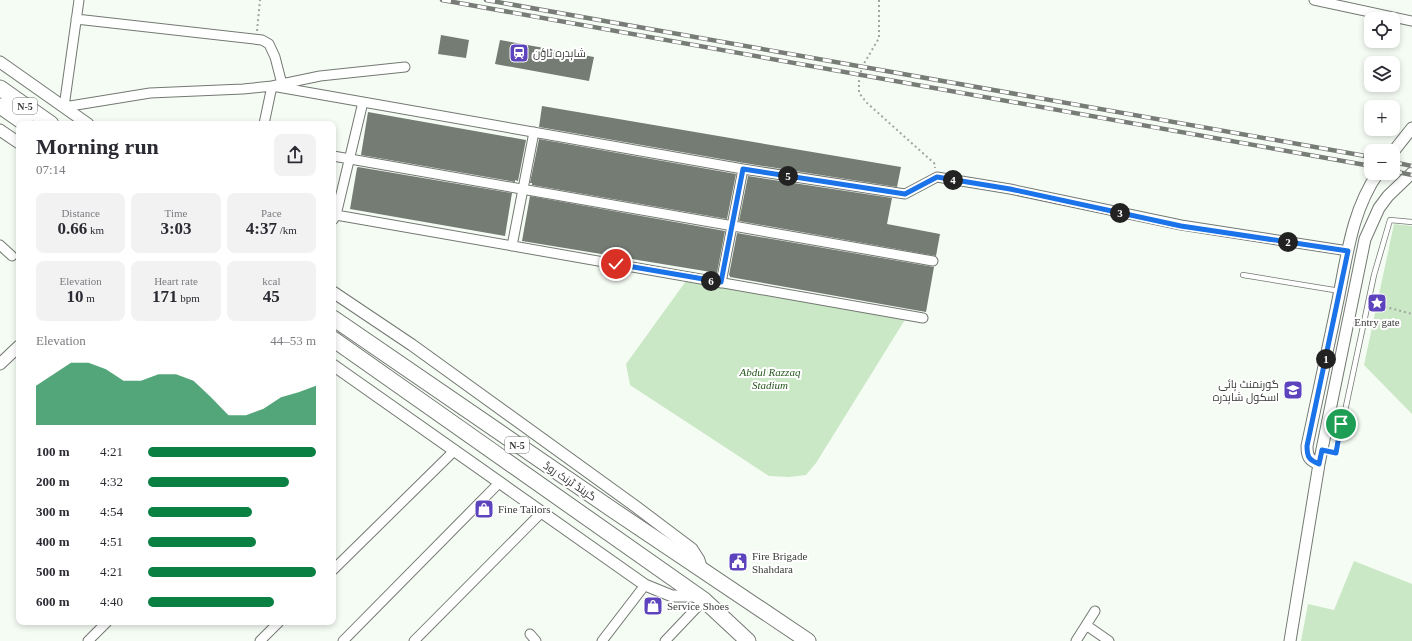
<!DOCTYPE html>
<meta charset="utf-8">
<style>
body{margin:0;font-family:"Times New Roman",Cairo,serif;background:#f2f2f3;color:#2b2b33;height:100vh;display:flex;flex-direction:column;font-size:15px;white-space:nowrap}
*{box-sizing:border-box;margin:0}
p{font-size:13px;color:#7c7c81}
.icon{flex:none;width:22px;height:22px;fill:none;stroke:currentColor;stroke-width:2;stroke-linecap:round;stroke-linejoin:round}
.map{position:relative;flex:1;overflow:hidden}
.sheet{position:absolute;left:16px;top:121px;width:320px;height:504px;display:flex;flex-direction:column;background:#fff;border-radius:8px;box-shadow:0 2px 6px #0003}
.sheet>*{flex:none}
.tools{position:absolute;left:1364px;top:12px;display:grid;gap:8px}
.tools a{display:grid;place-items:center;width:36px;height:36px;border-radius:8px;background:#fff;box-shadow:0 2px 6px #0003;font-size:20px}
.pin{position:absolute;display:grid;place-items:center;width:34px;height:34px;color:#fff;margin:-17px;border:2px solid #fff;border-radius:50%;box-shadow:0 1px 4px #0007}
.km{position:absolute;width:20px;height:20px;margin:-10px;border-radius:50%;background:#222;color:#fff;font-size:11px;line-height:20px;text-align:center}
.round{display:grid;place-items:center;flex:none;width:42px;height:42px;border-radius:8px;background:#f2f2f3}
.overview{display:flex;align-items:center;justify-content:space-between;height:68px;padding:0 20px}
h1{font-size:22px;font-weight:800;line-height:30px}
.metrics{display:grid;grid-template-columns:repeat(3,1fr);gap:6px;height:68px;padding:4px 20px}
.metrics div{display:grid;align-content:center;border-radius:8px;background:#f2f2f3;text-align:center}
.metrics b{font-size:17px;font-weight:800}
.metrics small{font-size:11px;font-weight:400}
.metrics p{font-size:11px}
.chart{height:112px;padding:8px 20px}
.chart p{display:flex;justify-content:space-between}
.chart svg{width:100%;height:72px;margin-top:4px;fill:#0b8043;opacity:.7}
ul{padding:0 20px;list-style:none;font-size:13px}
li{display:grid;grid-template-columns:64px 48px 1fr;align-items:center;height:30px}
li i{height:10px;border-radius:5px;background:#0b8043}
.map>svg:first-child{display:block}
.green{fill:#cae8c5}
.building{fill:#757c74}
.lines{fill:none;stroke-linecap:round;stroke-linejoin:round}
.service-casing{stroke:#737972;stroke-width:6}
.minor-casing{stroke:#737972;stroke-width:11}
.tertiary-casing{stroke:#737972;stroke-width:13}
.trunk-casing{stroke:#737972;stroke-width:17}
.path{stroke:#a0a6a0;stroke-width:2;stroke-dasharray:2 3;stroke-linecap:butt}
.service{stroke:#fff;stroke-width:4.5}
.minor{stroke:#fff;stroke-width:9}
.tertiary{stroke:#fff;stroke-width:11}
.trunk{stroke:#fff;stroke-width:15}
.rail-casing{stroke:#787c77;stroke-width:4.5}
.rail{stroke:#fff;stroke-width:3;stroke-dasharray:9;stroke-linecap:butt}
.route-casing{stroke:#fff;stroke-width:8}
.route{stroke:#1a73e8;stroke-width:5}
.labels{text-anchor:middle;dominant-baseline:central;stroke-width:4;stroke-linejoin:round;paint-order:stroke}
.shield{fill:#fff;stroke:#747674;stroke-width:1}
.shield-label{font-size:10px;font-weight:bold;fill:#393c39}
.poi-label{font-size:11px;fill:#393c39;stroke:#fff;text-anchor:start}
.park-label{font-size:11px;font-style:italic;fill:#25571c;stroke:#fff}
.street-label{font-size:11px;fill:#393c39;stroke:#fff}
</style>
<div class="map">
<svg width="1412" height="641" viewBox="0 0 1412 641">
<rect width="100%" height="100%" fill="#f5fcf4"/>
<path class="green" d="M 1394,224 L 1412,226 L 1412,414 L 1364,365 Z
M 686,281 L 906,318 L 816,463 L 806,475 L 789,477 L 769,476 L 630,385 L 626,364 Z
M 1354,561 L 1412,584 L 1412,641 L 1301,641 L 1308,604 L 1334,610 Z"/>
<path class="building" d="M 441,35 L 469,40 L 466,58 L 438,54 Z
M 500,40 L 594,57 L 589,81 L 495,64 Z
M 542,106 L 901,167 L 897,187 L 744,163 L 539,127 Z
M 368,112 L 526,140 L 518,181 L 515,180 L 515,182 L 361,155 Z
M 539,139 L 736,174 L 727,219 L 532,185 L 532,183 L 530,183 Z
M 358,167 L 512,193 L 505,236 L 350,209 L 357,168 Z
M 748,176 L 892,198 L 887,224 L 940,234 L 936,256 L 739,221 Z
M 530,196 L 725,231 L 717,273 L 522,241 Z
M 737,233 L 934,267 L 926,312 L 730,277 L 730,276 L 729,275 Z"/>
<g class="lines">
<g class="service-casing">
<path id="service" d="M 1243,275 L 1340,291
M 1322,450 L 1336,453 L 1374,275 L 1390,220 L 1412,222"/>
</g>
<g class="minor-casing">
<path id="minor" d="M 79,0 L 64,107 L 150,93 L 243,89 L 272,86 L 743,169 L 905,194 L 937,177 L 1010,189 L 1181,225 L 1348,251
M 1314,0 L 1412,21
M 76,19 L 262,40 L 269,44 L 275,57 L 283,88
M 264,124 L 272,86 L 320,76 L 405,67
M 333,156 L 933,261
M 336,215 L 923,318
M 333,220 L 336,215 L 363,102
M 0,245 L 12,256
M 512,246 L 534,132
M 721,283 L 743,169
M 333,570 L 455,450
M 1086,625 L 1109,641
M 530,634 L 536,641
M 88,641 L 107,622
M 260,641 L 279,622
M 343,641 L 500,482
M 414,641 L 542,512
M 602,641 L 645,585
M 665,641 L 704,600
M 1076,641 L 1095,611"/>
</g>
<g class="tertiary-casing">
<path id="tertiary" d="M 0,62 L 88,124
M 0,130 L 19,143
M 1393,152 L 1412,128
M 333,292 L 412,345 L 635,506 L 692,549 L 699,560 L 702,570
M 0,364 L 19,346
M 333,365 L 645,585 L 672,596 L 698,596
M 1319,464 C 1309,460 1307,457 1307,446 C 1317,398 1328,349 1338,300 C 1347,256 1352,210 1378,173
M 1290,641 L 1319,464 L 1365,239 L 1379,208 L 1388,196 L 1412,173"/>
</g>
<g class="trunk-casing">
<path id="trunk" d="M 0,88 L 51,124
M 0,106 L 26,124
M 333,318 L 613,510 L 808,641
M 333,339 L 704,600 L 748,641"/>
</g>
<path class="path" d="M 879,0 L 879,38 L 862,67 L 859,81 L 859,93 L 867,103 L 935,164 L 935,168
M 257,31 L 260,0
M 1375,304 L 1412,314"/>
<use href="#service" class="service"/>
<use href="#minor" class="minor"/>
<use href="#tertiary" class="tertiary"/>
<use href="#trunk" class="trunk"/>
<g class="rail-casing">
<path id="rail" d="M 442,0 L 1371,166
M 486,0 L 1371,157
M 1393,162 L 1412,166
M 1393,171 L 1412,175"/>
</g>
<use href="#rail" class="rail"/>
</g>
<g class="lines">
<g class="route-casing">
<path id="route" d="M 616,264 L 721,282 L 743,169 L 905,194 L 937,177 L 1010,189 L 1181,226 L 1348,251 L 1307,446 C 1307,457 1309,460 1319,464 L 1322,450 L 1336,453 L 1341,424"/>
</g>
<use href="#route" class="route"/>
</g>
<defs>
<g id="station-square" transform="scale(1)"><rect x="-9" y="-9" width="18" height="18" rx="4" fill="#5d44bc" stroke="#fff"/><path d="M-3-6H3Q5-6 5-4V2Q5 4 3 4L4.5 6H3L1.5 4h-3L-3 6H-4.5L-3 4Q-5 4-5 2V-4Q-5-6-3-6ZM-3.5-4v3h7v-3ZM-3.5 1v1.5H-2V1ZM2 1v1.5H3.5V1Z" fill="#fff"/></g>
<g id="sight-square" transform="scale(1)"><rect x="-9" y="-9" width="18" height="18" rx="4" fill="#5d44bc" stroke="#fff"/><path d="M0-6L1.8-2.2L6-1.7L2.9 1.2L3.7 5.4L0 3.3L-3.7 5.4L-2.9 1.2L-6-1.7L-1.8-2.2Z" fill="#fff"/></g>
<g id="school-square" transform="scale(1)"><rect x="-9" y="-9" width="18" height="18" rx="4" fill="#5d44bc" stroke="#fff"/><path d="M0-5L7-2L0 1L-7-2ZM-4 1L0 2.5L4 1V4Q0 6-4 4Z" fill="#fff"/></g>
<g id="shop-square" transform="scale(1)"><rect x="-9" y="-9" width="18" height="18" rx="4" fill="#5d44bc" stroke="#fff"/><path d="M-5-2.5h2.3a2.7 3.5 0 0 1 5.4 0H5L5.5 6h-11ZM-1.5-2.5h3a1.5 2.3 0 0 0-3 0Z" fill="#fff"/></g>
<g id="civic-square" transform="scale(1)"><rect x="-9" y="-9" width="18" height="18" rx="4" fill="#5d44bc" stroke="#fff"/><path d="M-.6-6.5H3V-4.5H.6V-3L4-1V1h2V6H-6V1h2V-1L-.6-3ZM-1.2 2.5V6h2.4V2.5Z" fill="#fff"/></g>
</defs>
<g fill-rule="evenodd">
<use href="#station-square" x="519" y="53"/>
<use href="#sight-square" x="1377" y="303"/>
<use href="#school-square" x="1293" y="390"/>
<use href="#shop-square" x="484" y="509"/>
<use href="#civic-square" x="738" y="562"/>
<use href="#shop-square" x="653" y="606"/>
</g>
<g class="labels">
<g class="shield">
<rect x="13" y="98" width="24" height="16" rx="3"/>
<rect x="505" y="437" width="24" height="16" rx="3"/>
</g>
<g class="shield-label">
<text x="25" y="106">N-5</text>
<text x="517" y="445">N-5</text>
</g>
<g class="poi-label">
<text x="533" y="53">شاہدرہ ٹاؤن</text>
<text x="1377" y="322" text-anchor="middle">Entry gate</text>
<text x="1279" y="384" text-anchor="end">گورنمنٹ ہائی<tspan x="1279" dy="13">اسکول شاہدرہ</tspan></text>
<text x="498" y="509">Fine Tailors</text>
<text x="752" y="556">Fire Brigade<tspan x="752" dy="13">Shahdara</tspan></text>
<text x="667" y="606">Service Shoes</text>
</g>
<g class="park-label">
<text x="770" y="372">Abdul Razzaq<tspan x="770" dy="13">Stadium</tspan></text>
</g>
<g class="street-label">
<text transform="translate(570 481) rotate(34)">گرینڈ ٹرنک روڈ</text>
</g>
</g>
</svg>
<div class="tools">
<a><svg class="icon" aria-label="locate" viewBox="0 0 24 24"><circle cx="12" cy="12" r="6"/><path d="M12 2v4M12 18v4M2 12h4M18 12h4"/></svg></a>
<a><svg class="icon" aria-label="layers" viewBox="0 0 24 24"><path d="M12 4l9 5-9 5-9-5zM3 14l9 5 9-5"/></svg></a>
<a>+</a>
<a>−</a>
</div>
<div class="pin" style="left:1341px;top:424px;background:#1e9e55"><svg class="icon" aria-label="arrive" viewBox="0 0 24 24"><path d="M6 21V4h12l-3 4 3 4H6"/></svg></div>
<div class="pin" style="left:616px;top:264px;background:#d93025"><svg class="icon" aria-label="check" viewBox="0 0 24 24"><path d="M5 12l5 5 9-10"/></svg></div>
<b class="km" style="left:1326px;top:359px">1</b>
<b class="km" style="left:1288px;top:242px">2</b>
<b class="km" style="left:1120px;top:213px">3</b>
<b class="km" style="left:953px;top:180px">4</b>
<b class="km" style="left:788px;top:176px">5</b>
<b class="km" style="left:711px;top:281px">6</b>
<section class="sheet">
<div class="overview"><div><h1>Morning run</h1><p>07:14</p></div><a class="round"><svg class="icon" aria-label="share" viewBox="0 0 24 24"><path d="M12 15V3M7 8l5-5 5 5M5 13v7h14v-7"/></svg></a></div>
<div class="metrics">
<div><p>Distance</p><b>0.66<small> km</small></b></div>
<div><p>Time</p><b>3:03</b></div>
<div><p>Pace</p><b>4:37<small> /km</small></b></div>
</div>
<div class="metrics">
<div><p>Elevation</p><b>10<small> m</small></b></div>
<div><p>Heart rate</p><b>171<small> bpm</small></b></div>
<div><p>kcal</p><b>45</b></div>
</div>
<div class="chart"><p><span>Elevation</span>44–53 m</p>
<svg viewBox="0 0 160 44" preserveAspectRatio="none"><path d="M0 44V20L10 13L20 6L30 6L40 10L50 17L60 17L70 13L80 13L90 17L100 27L110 38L120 38L130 34L140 27L150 24L160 20V44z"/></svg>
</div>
<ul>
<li><b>100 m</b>4:21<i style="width:100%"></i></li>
<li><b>200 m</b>4:32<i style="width:84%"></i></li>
<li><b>300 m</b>4:54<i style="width:62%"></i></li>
<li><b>400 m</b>4:51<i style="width:64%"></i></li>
<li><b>500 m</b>4:21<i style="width:100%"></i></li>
<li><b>600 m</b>4:40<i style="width:75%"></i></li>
</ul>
</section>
</div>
